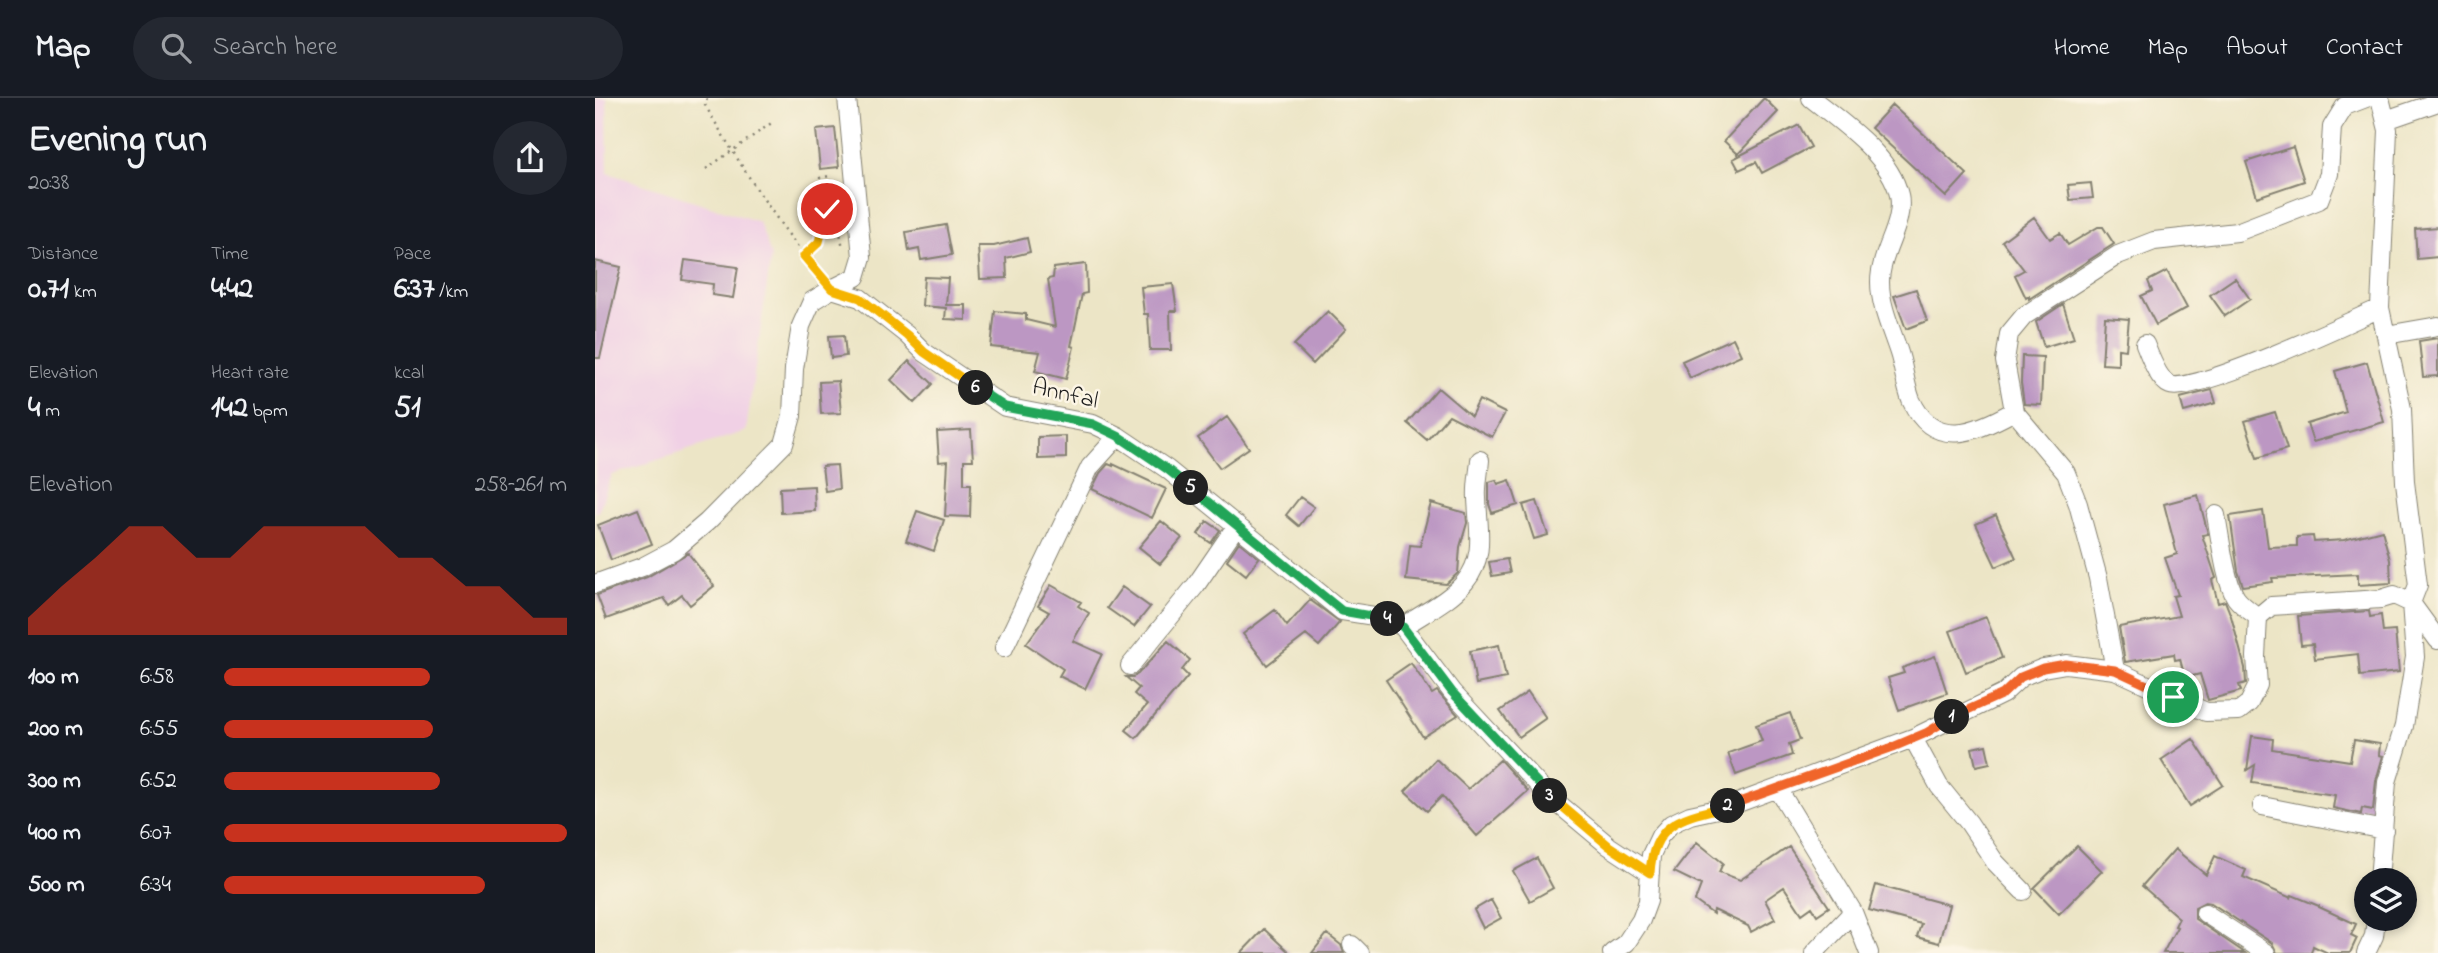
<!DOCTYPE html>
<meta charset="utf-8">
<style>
body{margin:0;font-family:"Indie Flower",sans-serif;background:#242831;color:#f1f3f6;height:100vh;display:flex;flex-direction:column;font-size:26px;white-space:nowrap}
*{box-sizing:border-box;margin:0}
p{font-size:23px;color:#9ea1a6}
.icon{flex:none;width:38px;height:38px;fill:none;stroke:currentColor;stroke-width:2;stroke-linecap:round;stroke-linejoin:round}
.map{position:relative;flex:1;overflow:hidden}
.sheet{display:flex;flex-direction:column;background:#171b24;width:595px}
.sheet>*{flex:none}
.buttons{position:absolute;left:1759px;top:770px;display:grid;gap:14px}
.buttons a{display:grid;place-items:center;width:63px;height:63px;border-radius:50%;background:#171b24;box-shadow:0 4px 10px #0003;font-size:35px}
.pin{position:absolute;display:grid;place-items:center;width:60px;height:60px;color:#fff;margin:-30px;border:4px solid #fff;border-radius:50%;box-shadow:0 2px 7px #0007}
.km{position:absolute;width:35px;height:35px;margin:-18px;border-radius:50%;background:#222;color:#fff;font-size:19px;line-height:35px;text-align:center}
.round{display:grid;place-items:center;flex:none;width:74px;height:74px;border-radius:37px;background:#242831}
.head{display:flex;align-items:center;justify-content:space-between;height:119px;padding:0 28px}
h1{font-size:38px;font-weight:700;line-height:52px}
.metrics{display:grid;grid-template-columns:repeat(3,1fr);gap:10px;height:119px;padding:7px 28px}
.metrics div{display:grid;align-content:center}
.metrics b{font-size:30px;font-weight:700}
.metrics small{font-size:19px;font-weight:400}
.metrics p{font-size:19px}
.chart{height:196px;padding:14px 28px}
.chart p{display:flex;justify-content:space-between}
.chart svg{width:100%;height:126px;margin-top:7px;fill:#c8321e;opacity:.7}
ul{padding:0 28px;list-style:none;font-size:23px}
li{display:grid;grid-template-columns:112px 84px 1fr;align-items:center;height:52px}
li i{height:18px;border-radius:9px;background:#c8321e}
header{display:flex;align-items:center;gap:42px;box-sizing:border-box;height:98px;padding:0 35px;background:#171b24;border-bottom:2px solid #363941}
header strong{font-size:33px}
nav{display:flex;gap:38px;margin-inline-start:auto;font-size:24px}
.search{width:490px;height:63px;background:#242831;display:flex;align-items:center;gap:18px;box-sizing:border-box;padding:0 24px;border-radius:38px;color:#9ea1a6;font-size:26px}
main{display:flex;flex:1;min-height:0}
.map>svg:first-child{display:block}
.built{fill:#f0d0e5}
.building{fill:#bc97c3}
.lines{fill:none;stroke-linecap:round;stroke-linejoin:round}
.minor-casing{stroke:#848071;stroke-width:20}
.path{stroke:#848071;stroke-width:2.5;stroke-dasharray:2 5;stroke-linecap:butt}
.minor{stroke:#fff;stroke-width:18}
.split-1-casing{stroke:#fff;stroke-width:14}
.split-2-casing{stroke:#fff;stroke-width:14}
.split-3-casing{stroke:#fff;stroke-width:14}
.split-4-casing{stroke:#fff;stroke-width:14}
.split-5-casing{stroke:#fff;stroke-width:14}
.split-6-casing{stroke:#fff;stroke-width:14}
.split-7-casing{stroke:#fff;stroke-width:14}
.split-1{stroke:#f0652b;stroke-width:9}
.split-2{stroke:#f0652b;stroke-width:9}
.split-3{stroke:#f5b400;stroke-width:9}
.split-4{stroke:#22a559;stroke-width:9}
.split-5{stroke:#22a559;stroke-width:9}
.split-6{stroke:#22a559;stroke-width:9}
.split-7{stroke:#f5b400;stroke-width:9}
.labels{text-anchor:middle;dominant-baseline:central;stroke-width:5;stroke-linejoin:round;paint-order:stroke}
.street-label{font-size:24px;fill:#1c1c1c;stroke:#fcf5e5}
</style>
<header>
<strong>Map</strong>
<div class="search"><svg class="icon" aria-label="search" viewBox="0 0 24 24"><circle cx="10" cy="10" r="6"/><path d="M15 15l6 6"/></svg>Search here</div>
<nav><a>Home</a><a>Map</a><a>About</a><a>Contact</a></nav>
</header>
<main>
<section class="sheet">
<div class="head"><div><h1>Evening run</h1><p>20:38</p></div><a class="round"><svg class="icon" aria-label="share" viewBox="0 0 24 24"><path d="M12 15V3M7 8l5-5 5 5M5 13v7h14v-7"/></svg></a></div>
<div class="metrics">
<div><p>Distance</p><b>0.71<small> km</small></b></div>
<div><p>Time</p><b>4:42</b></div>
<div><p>Pace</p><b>6:37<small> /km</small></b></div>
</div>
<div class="metrics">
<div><p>Elevation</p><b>4<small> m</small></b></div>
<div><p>Heart rate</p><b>142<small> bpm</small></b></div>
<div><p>kcal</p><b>51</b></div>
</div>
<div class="chart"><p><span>Elevation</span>258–261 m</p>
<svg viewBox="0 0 160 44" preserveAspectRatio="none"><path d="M0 44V38L10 27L20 17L30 6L40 6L50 17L60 17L70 6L80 6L90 6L100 6L110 17L120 17L130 27L140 27L150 38L160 38V44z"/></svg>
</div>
<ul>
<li><b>100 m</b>6:58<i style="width:60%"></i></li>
<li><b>200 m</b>6:55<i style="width:61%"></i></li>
<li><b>300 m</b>6:52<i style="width:63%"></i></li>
<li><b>400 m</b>6:07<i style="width:100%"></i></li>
<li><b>500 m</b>6:34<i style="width:76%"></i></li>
</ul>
</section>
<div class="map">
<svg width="1843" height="855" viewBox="0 0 1843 855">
<rect width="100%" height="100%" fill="#fcf5e5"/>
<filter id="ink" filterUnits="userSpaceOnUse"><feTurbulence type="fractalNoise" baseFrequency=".0143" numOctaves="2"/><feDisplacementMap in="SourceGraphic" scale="14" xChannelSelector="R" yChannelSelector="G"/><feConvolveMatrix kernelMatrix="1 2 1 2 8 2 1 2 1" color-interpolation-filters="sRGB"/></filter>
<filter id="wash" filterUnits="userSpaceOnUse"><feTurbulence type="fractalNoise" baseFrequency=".00686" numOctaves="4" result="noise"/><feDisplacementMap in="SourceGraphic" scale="28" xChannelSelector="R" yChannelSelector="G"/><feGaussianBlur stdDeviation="1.57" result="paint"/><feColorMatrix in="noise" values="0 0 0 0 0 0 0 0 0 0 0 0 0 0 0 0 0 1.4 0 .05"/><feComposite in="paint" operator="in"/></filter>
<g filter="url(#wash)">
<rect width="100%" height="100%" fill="#ece5c6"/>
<path class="built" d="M 0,0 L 12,0 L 13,75 L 164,124 L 176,158 L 151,333 L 17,377 L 3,414 L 0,414 Z"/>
<g id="blocks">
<path class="building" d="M 1169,0 L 1183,14 L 1143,56 L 1129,43 Z
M 1297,7 L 1372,76 L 1351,99 L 1276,30 Z
M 1204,27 L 1216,49 L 1167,75 L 1161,64 L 1144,72 L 1138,61 Z
M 240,30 L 244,69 L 225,71 L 221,32 Z
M 1698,49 L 1709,83 L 1662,99 L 1651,64 Z
M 1496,85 L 1498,100 L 1475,102 L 1473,87 Z
M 1439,119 L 1455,141 L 1465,135 L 1473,147 L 1503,129 L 1508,129 L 1519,146 L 1434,201 L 1434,198 L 1431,200 L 1420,177 L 1429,172 L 1407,143 Z
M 351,127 L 357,157 L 326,162 L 324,151 L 314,153 L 311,134 Z
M 1843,129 L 1843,159 L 1822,161 L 1820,131 Z
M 432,140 L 435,154 L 411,160 L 412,180 L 385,181 L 383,148 L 399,148 Z
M 90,162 L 143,169 L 138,200 L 117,197 L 118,186 L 87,182 Z
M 0,163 L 26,169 L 5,260 L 0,260 Z
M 491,166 L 492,195 L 487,196 L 476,248 L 479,249 L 471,281 L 440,273 L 445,254 L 396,249 L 400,213 L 431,216 L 431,222 L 460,229 L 453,181 L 458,180 L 459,170 Z
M 1572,173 L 1592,210 L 1561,227 L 1546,198 L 1557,193 L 1553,183 Z
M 329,179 L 353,180 L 351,207 L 371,207 L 371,222 L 350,221 L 351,210 L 327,208 Z
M 1640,180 L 1655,201 L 1630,218 L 1615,197 Z
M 578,186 L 582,213 L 575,213 L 576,252 L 555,252 L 553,216 L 549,216 L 546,189 Z
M 1321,191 L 1332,223 L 1311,231 L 1299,198 Z
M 1468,206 L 1479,240 L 1449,249 L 1441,224 Z
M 733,213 L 751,231 L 718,266 L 699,247 Z
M 1510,219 L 1534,221 L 1531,252 L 1523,251 L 1523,267 L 1507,266 Z
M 249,237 L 251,258 L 236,260 L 234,238 Z
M 1138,240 L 1146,257 L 1095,280 L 1087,263 Z
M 1843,240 L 1843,278 L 1828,279 L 1824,243 Z
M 1427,258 L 1448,259 L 1446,307 L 1429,306 L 1426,285 Z
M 314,263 L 338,286 L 320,305 L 296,282 Z
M 1772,264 L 1789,324 L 1718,344 L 1712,326 L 1751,314 L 1740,273 Z
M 243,283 L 246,315 L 226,316 L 224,284 Z
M 843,290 L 876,318 L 884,302 L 910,315 L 897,339 L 854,317 L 832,342 L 812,325 Z
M 1617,292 L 1621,305 L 1589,314 L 1585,300 Z
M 1680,314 L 1692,351 L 1662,360 L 1650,323 Z
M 632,319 L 654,350 L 625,370 L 603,340 Z
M 376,332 L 378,362 L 369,362 L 369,386 L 376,386 L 375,419 L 350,418 L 353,363 L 344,364 L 342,334 Z
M 471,338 L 471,360 L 443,361 L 443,339 Z
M 513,366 L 518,368 L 518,366 L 571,391 L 557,420 L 497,391 L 505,375 Z
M 242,367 L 244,391 L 230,393 L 227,368 Z
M 901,382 L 903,386 L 915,382 L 923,407 L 897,415 L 894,406 L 894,384 Z
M 219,388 L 220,413 L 186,415 L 185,390 Z
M 1603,397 L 1613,436 L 1607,437 L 1621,480 L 1617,482 L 1623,505 L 1630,503 L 1636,518 L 1650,570 L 1651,585 L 1644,587 L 1646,593 L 1613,602 L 1605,576 L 1590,580 L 1585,561 L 1580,562 L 1579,556 L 1530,564 L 1524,529 L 1584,518 L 1578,498 L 1583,497 L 1570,460 L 1582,456 L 1569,406 Z
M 705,399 L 719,409 L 704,428 L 691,417 Z
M 942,403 L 953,437 L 939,441 L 928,407 Z
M 836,405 L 871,415 L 872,425 L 865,449 L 863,475 L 851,486 L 811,482 L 815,447 L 825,448 Z
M 43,411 L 57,446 L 16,462 L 3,427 Z
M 322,413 L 349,422 L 339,453 L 311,443 Z
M 1668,413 L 1673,449 L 1702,448 L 1702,439 L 1718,438 L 1719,444 L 1749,442 L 1787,432 L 1795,462 L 1796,485 L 1763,487 L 1763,476 L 1677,480 L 1678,484 L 1648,488 L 1643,473 L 1635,418 Z
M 1401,417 L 1421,460 L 1401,469 L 1381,426 Z
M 566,423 L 587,440 L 565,466 L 544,449 Z
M 612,423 L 625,432 L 616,445 L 603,436 Z
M 644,444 L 664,460 L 651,477 L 632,462 Z
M 93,455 L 119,488 L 95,507 L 87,497 L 74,507 L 69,500 L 11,521 L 2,497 L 52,479 Z
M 912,461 L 915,475 L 897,478 L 894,464 Z
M 456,487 L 486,504 L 483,508 L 494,515 L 478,543 L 507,556 L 490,591 L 464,578 L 468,571 L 431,546 L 454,514 L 443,508 Z
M 527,489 L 555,509 L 539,529 L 512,510 Z
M 715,502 L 745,524 L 724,548 L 711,537 L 672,567 L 648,536 L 680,512 L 692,528 Z
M 1774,513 L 1775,519 L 1786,517 L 1788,534 L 1800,533 L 1804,574 L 1765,578 L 1763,556 L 1720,561 L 1718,546 L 1706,547 L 1703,518 Z
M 1391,519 L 1407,560 L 1371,574 L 1355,533 Z
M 573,543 L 595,562 L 587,572 L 593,578 L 541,640 L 531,632 L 552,607 L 539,596 L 544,590 L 531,579 L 538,579 L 543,576 Z
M 904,547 L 911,580 L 881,586 L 875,553 Z
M 1340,558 L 1352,595 L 1304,612 L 1293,580 L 1309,575 L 1307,570 Z
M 816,565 L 837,596 L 842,593 L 863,617 L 828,639 L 791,582 Z
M 933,594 L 951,620 L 924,639 L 905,613 Z
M 1195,615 L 1205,642 L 1194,646 L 1197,657 L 1141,677 L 1133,655 L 1167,643 L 1161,627 Z
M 1657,638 L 1678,641 L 1677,651 L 1755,663 L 1759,642 L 1785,646 L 1784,657 L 1788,658 L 1781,683 L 1778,712 L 1767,710 L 1766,716 L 1738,710 L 1740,697 L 1657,685 L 1660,667 L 1652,672 Z
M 1598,641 L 1628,687 L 1595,708 L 1566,662 Z
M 1391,647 L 1395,665 L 1381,668 L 1377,650 Z
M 841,661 L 873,691 L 905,662 L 933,693 L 882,738 L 847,698 L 832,713 L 810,693 Z
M 1102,744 L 1128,765 L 1124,774 L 1145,782 L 1194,749 L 1234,809 L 1222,817 L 1217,809 L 1207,816 L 1189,789 L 1170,802 L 1180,821 L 1156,834 L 1153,828 L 1119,812 L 1118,816 L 1100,803 L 1106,787 L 1079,774 Z
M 1482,748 L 1507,773 L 1464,816 L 1439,790 Z
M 1580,751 L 1611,777 L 1620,758 L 1651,772 L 1648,779 L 1696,800 L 1697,797 L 1724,808 L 1724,809 L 1761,826 L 1756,837 L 1762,840 L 1755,855 L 1733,855 L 1718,848 L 1716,855 L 1682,855 L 1677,845 L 1616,805 L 1610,804 L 1600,809 L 1600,821 L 1650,855 L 1568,855 L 1582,829 L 1580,828 L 1584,820 L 1547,788 Z
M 942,760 L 958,790 L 935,803 L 918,773 Z
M 1281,787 L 1354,807 L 1344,845 L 1322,839 L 1326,826 L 1274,812 Z
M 896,802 L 906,820 L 888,830 L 879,812 Z
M 669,831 L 695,855 L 646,855 Z
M 732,836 L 746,847 L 749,855 L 717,855 Z"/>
</g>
</g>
<g filter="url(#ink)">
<use href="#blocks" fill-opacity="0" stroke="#848071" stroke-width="2"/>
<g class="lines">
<g class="minor-casing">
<path id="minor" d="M 1216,0 C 1246,24 1295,57 1304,97 C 1310,126 1285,154 1285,184 C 1285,208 1297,233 1304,255 C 1309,270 1310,287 1316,302 C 1339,353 1382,334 1419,313
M 1791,22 L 1843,4
M 237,191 L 261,179 L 267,159 L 252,0
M 1791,237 L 1843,228
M 1550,246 C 1555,258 1563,282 1575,287 C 1598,297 1755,224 1785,210
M 1621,417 C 1625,438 1630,483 1641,500 C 1647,508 1655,513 1663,519
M 0,486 L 47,469 L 79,452 L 112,424 L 189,346 L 197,318 L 199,271 L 206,228 L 217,203 L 237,191 L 265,200 L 312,237 L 329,254 L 410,309 L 498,326 L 523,338 L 572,371 L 747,513 L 792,520 L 808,529 L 857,594 L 953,697 L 1014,748 L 1055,775
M 808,529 C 828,515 854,503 870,484 C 891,459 883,430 882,400 C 881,388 884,375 885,362
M 409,550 L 495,369 L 523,338
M 535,568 L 601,487 L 642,427
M 1520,572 L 1503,480 L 1483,406 L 1471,375 L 1419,313 L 1410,263 L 1414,236 L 1429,218 L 1523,157 L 1559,143 L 1642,134 L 1724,102 L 1734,76 L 1737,29 L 1750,8 L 1771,0
M 1318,640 L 1344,688 L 1374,725 L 1400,764 L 1428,793
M 1183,691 L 1258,814 L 1274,855
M 1667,708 L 1789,732
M 1784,782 L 1792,684 L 1809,628 L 1820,559 L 1816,505 L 1823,487 L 1810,384 L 1807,311 L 1785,210 L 1793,32 L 1785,0
M 1610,815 L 1671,855
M 757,847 L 765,855
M 1017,855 L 1031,845 L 1046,822 L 1053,803 L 1056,757 L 1065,738 L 1076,726 L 1095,717 L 1132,709 L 1318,640 L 1408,596 L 1426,579 L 1448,570 L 1471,566 L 1520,572 L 1611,614 L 1644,613 L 1654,605 L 1663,587 L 1661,559 L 1663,519 L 1676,508 L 1786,501 L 1799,497 L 1816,505 L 1843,542
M 1219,855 L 1258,814
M 1771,855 L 1779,838 L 1781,821"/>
</g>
<path class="path" d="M 112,0 L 110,7 C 145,67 182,125 226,178
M 111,71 L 178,24
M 209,158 C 235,133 233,112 225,80 L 234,78 L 248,150"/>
<use href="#minor" class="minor"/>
</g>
</g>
<g class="lines" filter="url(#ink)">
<g class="split-1-casing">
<path id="split-1" d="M 1357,619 L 1408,596 L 1426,579 L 1448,570 L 1471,566 L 1520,572 L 1578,599"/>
</g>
<g class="split-2-casing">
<path id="split-2" d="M 1133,708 L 1298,649 L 1331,635 L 1357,619"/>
</g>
<g class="split-3-casing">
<path id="split-3" d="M 955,698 L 1014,748 L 1055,775 C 1058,722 1090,719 1133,708"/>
</g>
<g class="split-4-casing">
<path id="split-4" d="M 793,521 L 808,529 L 857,594 L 955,698"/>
</g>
<g class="split-5-casing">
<path id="split-5" d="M 596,390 L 747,513 L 793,521"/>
</g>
<g class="split-6-casing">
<path id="split-6" d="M 381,290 L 410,309 L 498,326 L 523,338 L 572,371 L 596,390"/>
</g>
<g class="split-7-casing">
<path id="split-7" d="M 232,111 L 224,144 L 209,158 L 237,191 L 265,200 L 312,237 L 329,254 L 381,290"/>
</g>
<use href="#split-1" class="split-1"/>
<use href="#split-2" class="split-2"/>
<use href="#split-3" class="split-3"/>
<use href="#split-4" class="split-4"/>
<use href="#split-5" class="split-5"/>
<use href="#split-6" class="split-6"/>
<use href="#split-7" class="split-7"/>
</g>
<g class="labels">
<g class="street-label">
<text transform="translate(470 297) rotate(13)">Annfal</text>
</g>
</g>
</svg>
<div class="buttons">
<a><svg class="icon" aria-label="layers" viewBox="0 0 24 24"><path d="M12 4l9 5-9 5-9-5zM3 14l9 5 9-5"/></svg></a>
</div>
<div class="pin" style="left:1578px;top:599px;background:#1e9e55"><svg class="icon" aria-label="arrive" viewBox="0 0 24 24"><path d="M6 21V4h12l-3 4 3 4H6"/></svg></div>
<div class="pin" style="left:232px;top:111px;background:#d93025"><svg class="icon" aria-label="check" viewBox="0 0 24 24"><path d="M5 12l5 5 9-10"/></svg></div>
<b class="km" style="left:1357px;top:619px">1</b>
<b class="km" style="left:1133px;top:708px">2</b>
<b class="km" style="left:955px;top:698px">3</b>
<b class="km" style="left:793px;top:521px">4</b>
<b class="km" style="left:596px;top:390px">5</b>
<b class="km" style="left:381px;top:290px">6</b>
</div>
</main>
